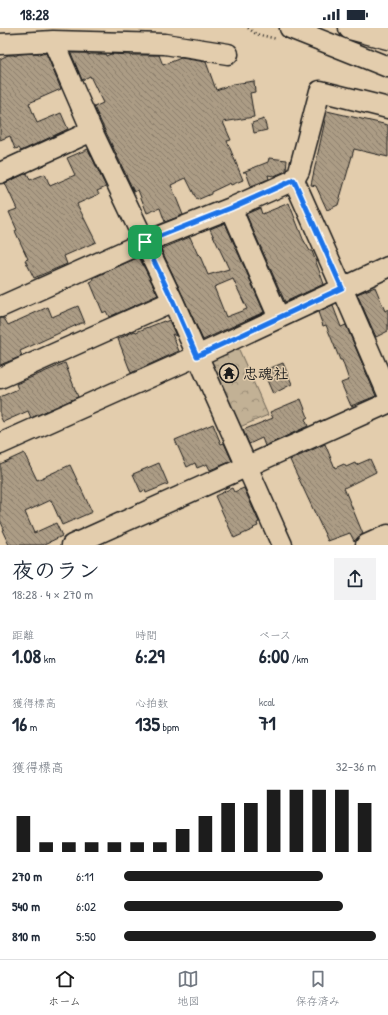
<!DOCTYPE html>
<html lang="ja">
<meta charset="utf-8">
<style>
body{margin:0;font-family:"Patrick Hand","Klee One",sans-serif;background:#f2f2f3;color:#1f2937;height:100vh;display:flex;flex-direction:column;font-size:15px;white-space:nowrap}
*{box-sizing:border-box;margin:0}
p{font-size:13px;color:#747a83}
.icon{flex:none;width:22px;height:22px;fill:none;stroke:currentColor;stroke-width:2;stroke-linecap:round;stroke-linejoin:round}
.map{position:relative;height:517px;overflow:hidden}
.side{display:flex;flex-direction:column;background:#fff;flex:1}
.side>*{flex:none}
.pin{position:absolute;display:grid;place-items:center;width:34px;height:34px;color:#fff;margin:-17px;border-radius:8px;box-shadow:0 2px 6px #0006}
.round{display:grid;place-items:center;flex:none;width:42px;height:42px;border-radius:0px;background:#f2f2f3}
.overview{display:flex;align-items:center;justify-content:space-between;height:68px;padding:0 12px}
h1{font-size:22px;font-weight:700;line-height:30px}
.figures{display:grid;grid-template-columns:repeat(3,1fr);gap:6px;height:68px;padding:4px 12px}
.figures div{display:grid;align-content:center}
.figures b{font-size:20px;font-weight:700}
.figures small{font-size:11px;font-weight:400}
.figures p{font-size:11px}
.chart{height:112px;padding:8px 12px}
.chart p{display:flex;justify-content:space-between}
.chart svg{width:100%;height:72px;margin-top:4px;stroke:#1c1c1c;stroke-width:6}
ul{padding:0 12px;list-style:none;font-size:13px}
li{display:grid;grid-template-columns:64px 48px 1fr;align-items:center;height:30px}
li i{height:10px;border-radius:5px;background:#1c1c1c}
.status{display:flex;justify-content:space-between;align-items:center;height:28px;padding:0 20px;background:#fff;direction:ltr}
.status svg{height:11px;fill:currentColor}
.dock{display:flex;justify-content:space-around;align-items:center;height:56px;border-top:1px solid #e0e1e3;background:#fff;font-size:11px;color:#747a83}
.dock a{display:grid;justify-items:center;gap:2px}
.dock .active{color:#1c1c1c}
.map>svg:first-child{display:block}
.forest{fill:url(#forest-crowns);stroke:#6f6658}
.building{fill:url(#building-back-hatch);stroke:#1c1c1c;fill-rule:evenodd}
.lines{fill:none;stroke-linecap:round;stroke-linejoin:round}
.minor-casing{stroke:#1c1c1c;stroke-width:23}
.major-casing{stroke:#1c1c1c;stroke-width:25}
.path{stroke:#1c1c1c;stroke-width:2.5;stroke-dasharray:1 3;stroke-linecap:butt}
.minor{stroke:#e3cdad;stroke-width:20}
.major{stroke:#e3cdad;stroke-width:22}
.route-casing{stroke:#fff;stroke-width:8}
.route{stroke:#1a73e8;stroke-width:5}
.labels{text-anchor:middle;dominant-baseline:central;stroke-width:3;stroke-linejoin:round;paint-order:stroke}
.poi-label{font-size:15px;font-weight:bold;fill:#1c1c1c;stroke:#e3cdad;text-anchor:start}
</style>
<div class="status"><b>18:28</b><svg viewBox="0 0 49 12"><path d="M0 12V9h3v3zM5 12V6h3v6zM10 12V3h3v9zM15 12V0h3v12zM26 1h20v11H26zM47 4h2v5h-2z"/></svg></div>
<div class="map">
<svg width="388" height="517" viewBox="0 0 388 517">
<defs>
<pattern id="forest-crowns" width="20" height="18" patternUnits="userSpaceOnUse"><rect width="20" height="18" fill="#c2b195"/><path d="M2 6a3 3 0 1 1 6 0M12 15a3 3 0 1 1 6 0" fill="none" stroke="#9d8f79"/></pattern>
<pattern id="building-back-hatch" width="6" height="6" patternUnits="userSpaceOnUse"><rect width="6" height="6" fill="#ac9c85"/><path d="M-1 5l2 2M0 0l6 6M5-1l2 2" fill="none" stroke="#8b7e6c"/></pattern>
</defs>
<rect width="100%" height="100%" fill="#e3cdad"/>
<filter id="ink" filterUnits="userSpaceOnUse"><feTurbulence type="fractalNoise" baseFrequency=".025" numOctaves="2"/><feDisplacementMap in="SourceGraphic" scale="8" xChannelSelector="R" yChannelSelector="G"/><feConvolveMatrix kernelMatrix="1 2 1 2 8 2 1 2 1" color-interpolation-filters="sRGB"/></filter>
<g filter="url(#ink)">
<path class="forest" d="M 236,315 L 268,387 L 235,401 L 209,328 Z"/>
<path class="building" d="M 37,25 L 38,27 L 46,25 L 61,61 L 29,75 L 37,95 L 61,85 L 68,101 L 21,123 L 19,120 L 15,121 L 10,108 L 0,112 L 0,31 L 8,27 L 14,27 L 15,28 L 19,26 Z
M 71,25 L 88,25 L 88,27 L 91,26 L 105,26 L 106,28 L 111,26 L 130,27 L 130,28 L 133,27 L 159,27 L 163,37 L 181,30 L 206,34 L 216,62 L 233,56 L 254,53 L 255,64 L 250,65 L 254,89 L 223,94 L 231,112 L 227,113 L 243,152 L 231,157 L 230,155 L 211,164 L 211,166 L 197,172 L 186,150 L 171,157 L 183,187 L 165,194 L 160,180 L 147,185 L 138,162 L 134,164 L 94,79 L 103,75 L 90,48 L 82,52 Z
M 327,83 L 388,97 L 388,129 L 354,121 L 338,177 L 327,182 L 316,158 L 311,157 Z
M 264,91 L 267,102 L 254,105 L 252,95 Z
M 88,121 L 106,159 L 97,163 L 99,166 L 77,176 L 96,214 L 64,228 L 67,236 L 34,250 L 25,232 L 28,231 L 15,203 L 17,202 L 9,184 L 17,181 L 5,155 L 27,145 L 30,152 L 45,146 L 50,158 L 75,147 L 67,130 Z
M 269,130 L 287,132 L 286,143 L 274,148 L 268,147 L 269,151 L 251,158 L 246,144 L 243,144 L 268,134 Z
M 289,175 L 303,211 L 310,223 L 312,223 L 324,256 L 285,274 L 246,186 L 260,180 L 262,186 Z
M 225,195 L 264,284 L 203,312 L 161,221 L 190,209 L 198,227 L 199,226 L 208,247 L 229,241 L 210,201 ZM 233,251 L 247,281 L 226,289 L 214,259 Z
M 139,229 L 158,267 L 109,289 L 106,283 L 103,285 L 90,254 L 94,252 L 93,250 Z
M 375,259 L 385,283 L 388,281 L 388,303 L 376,309 L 357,266 Z
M 78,278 L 85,295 L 81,295 L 20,323 L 22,328 L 0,337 L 0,290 L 4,290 L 8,297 L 48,279 L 52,289 Z
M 333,278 L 341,299 L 346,297 L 376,368 L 351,378 L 341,355 L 349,352 L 342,332 L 340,332 L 326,297 L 323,298 L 318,284 Z
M 169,292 L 176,308 L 172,306 L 179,323 L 131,345 L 118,311 L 135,303 L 136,304 L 164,293 L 165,294 Z
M 65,335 L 78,369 L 31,390 L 28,383 L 3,394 L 0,388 L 0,369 L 18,361 L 16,356 Z
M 283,335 L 292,356 L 273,366 L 263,343 Z
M 301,371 L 308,389 L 305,391 L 308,398 L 265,418 L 262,410 L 249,416 L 243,402 L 273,390 L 270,384 Z
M 213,396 L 221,416 L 224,415 L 232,433 L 210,442 L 207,436 L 197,440 L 195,435 L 187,439 L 175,412 Z
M 325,416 L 335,440 L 344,436 L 346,439 L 355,435 L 356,437 L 370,431 L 376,444 L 344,460 L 363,506 L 354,513 L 350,505 L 328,513 L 290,432 Z
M 24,425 L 37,452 L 70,437 L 92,484 L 62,497 L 51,472 L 25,484 L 34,505 L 56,495 L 62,508 L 43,517 L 9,517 L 2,502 L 4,501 L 0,492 L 0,436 Z
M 159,435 L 168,456 L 146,465 L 145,462 L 141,464 L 133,446 Z
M 232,460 L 234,464 L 244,460 L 259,494 L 257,495 L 258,498 L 253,500 L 254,501 L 234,510 L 215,468 Z"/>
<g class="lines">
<g class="minor-casing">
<path id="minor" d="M 290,0 L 388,39
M 53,13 L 92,103 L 173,273 L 282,517
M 0,16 L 53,13 L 165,16 L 228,26
M 388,80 L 320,63 L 299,143 L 294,152 L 342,260 L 388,366
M 0,145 L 92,103
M 231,180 L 279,290
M 0,279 L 145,214 L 231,180 L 294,152
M 0,350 L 173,273
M 0,416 L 197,328 L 388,239
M 72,517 L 388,375
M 366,517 L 388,507"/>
</g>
<g class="major-casing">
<path id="major" d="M 350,0 L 388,10"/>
</g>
<path class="path" d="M 248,0 L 256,6 L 277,11"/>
<use href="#minor" class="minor"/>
<use href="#major" class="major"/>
</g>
</g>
<g class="lines" filter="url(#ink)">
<g class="route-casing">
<path id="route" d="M 294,152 L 342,260 L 197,328 L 173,273 L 145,214 L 231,180 Z"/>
</g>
<use href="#route" class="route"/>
</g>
<defs>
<g id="temple-ring" transform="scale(1)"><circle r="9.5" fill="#e3cdad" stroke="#1c1c1c" stroke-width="1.5"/><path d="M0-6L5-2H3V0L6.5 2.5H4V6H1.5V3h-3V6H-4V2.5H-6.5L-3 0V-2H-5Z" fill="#1c1c1c"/></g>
</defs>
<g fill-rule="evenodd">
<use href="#temple-ring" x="229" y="345"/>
</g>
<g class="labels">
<g class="poi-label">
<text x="243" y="345">忠魂社</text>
</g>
</g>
</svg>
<div class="pin" style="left:145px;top:214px;background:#1e9e55"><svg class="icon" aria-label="arrive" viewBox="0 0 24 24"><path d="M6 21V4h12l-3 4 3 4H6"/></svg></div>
</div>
<section class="side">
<div class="overview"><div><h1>夜のラン</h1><p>18:28 · 4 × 270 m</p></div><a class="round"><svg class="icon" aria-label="share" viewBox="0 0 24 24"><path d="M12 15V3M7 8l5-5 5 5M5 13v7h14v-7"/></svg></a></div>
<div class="figures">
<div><p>距離</p><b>1.08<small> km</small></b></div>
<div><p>時間</p><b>6:29</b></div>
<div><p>ペース</p><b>6:00<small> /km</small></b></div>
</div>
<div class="figures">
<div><p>獲得標高</p><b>16<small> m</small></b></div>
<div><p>心拍数</p><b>135<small> bpm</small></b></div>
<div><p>kcal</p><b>71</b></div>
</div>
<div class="chart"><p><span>獲得標高</span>32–36 m</p>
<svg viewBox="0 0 160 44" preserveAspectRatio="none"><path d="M5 44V22M15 44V38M25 44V38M35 44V38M45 44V38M55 44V38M65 44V38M75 44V30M85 44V22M95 44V14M105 44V14M115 44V6M125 44V6M135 44V6M145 44V6M155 44V14"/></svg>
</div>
<ul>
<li><b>270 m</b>6:11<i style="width:79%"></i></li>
<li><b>540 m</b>6:02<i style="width:87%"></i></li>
<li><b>810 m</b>5:50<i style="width:100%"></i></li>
</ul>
</section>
<nav class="dock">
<a class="active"><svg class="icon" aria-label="home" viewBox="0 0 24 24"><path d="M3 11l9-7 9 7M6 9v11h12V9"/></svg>ホーム</a>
<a><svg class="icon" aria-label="map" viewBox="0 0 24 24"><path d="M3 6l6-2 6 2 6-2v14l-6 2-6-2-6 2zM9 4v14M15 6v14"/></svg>地図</a>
<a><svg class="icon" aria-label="saved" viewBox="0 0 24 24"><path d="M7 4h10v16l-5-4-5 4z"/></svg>保存済み</a>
</nav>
